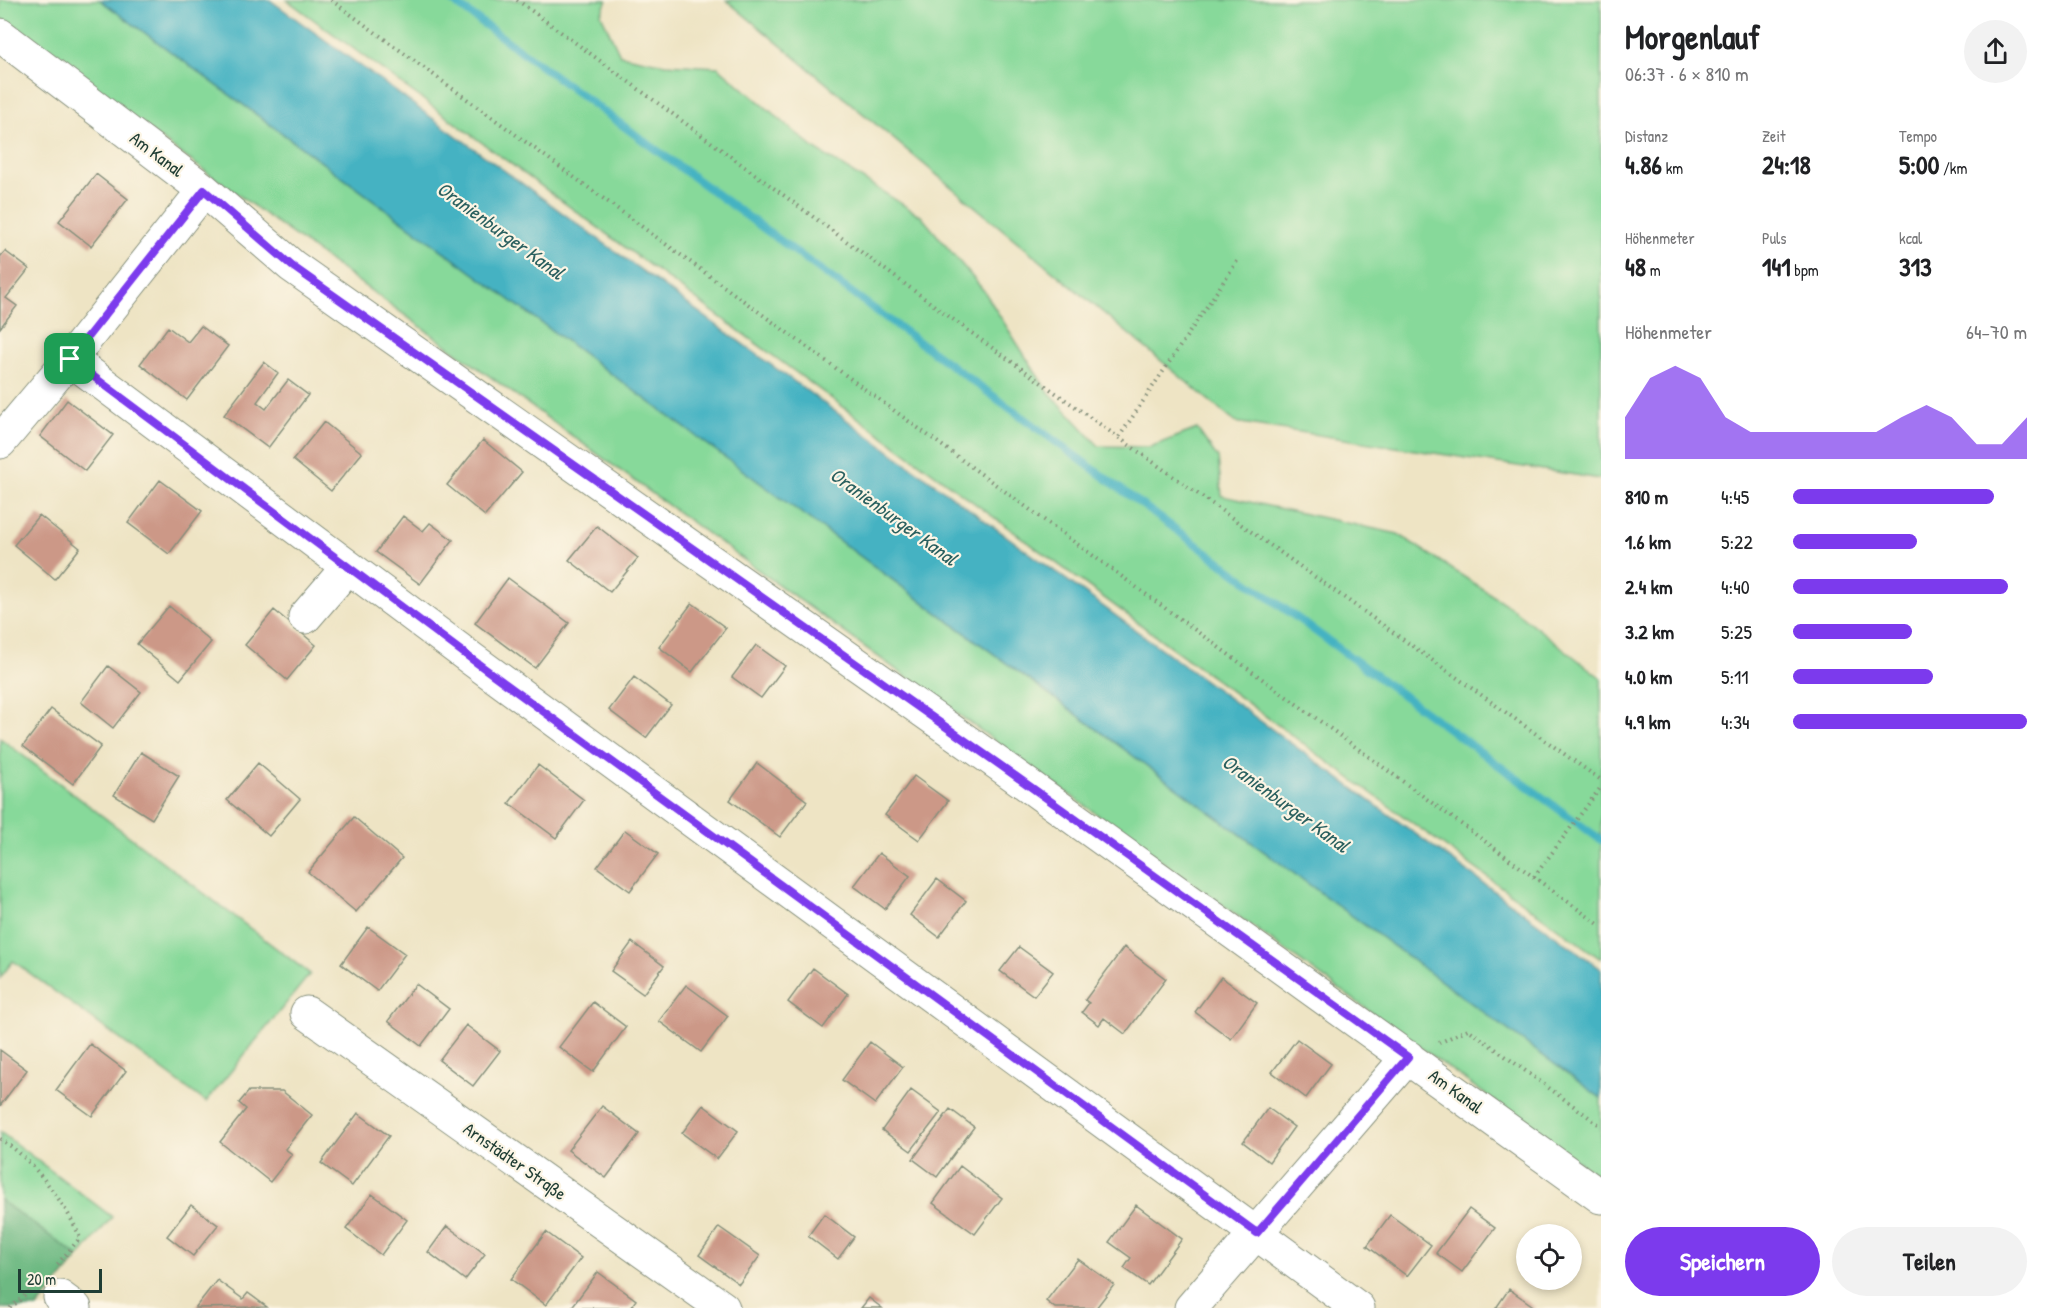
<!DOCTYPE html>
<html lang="de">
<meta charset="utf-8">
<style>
body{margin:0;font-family:"Patrick Hand",sans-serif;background:#f2f2f2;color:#202124;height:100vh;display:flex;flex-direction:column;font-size:22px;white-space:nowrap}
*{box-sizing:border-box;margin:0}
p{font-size:20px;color:#757577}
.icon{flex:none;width:33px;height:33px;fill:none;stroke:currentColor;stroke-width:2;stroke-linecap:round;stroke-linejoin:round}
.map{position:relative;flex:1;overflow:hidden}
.panel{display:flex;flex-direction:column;background:#fff;width:450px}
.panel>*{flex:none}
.tools{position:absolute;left:1516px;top:1224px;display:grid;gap:12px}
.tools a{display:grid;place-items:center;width:66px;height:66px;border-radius:50%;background:#fff;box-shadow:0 3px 9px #0003;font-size:30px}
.scale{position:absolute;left:18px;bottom:15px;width:84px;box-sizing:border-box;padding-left:6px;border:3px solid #1f3d34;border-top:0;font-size:16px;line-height:21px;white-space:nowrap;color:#1f3d34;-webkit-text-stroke:4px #fcf5e5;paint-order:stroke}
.pin{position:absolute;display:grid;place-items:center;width:51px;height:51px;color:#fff;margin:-26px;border-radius:12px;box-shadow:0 3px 9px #0006}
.round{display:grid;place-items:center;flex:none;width:63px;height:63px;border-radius:32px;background:#f2f2f2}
.head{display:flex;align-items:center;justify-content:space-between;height:102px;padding:0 24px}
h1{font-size:33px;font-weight:800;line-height:45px}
.stats{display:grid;grid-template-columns:repeat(3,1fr);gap:9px;height:102px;padding:6px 24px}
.stats div{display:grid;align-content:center}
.stats b{font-size:26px;font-weight:800}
.stats small{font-size:16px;font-weight:400}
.stats p{font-size:16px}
.chart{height:168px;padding:12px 24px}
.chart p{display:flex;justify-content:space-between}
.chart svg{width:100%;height:108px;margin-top:6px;fill:#7c3aed;opacity:.7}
.cta{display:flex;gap:12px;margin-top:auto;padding:12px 24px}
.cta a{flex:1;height:69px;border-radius:36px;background:#7c3aed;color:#fff;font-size:24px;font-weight:800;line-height:69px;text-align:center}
.cta a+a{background:#f2f2f2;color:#202124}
ul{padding:0 24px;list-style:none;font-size:20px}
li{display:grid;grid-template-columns:96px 72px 1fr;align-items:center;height:45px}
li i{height:15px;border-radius:8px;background:#7c3aed}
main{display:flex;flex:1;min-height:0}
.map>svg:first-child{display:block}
.green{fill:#87d99a;stroke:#538b67;stroke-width:1.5}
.forest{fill:#6db982;stroke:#467b5b;stroke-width:1.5}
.water{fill:#45b2c2;stroke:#32787b;stroke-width:1.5}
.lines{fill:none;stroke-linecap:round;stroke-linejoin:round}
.stream{stroke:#45b2c2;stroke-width:8}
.building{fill:#cc9887}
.minor-casing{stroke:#86907c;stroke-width:35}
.path{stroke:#86907c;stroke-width:4;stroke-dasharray:1.5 4.5;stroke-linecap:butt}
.minor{stroke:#fff;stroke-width:33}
.route-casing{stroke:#fff;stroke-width:12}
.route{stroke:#7c3aed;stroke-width:8}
.labels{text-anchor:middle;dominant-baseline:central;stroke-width:4.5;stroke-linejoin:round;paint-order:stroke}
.street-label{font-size:18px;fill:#1f3d34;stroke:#fcf5e5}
.water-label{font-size:20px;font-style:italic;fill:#2a605f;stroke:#fcf5e5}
</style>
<main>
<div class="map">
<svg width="1601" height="1308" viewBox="0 0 1601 1308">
<rect width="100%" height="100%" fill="#fcf5e5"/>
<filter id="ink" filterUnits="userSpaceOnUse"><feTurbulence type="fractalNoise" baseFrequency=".0167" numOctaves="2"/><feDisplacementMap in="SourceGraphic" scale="12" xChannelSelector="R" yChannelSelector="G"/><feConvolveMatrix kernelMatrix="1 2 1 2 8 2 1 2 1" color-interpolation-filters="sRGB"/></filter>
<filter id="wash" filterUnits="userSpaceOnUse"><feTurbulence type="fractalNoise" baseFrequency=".008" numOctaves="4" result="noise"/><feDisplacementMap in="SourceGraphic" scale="24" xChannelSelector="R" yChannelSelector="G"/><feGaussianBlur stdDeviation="1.35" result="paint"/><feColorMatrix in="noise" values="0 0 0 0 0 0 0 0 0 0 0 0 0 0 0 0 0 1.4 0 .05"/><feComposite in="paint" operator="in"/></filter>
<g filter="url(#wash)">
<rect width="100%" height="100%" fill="#eee4c4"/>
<path class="green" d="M 0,0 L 100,0 L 1601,1098 L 1601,1178 L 90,88 L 0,18 Z
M 287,0 L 607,0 L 601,14 L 620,55 L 665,64 L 718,67 L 815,149 L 921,216 L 984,291 L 1046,389 L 1099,446 L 1150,447 L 1197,429 L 1218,458 L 1222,496 L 1398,534 L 1509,606 L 1601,678 L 1601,959 L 1342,772 Z
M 726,0 L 1601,0 L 1601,479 L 1235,422 Z
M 0,738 L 310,974 L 206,1102 L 13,961 L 0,978 Z
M 0,1132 L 112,1217 L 79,1257 L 0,1200 Z"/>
<path class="forest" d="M 0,1200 L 79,1257 L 37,1308 L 0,1308 Z"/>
<path class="water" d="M 100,0 L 270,0 L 1601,969 L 1601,1098 Z"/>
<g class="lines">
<path class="stream" d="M 451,0 L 1601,840"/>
</g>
<g id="blocks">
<path class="building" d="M 96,174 L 128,199 L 91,246 L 59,221 Z
M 5,251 L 29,269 L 6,298 L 17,306 L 0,328 L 0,257 Z
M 201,326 L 228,346 L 187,400 L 140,364 L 168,327 L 188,342 Z
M 264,362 L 278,373 L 257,402 L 266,409 L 288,380 L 308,395 L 268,448 L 224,415 Z
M 67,400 L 113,435 L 85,471 L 40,436 Z
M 324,422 L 362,453 L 331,491 L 293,460 Z
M 483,440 L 522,472 L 485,516 L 447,485 Z
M 160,480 L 202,511 L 169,554 L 128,523 Z
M 39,515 L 80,548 L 55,579 L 14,545 Z
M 403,516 L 423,531 L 430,523 L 453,540 L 420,584 L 376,552 Z
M 597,526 L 638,558 L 610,592 L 569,560 Z
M 508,578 L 569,623 L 535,668 L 475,623 Z
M 692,603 L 726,628 L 692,672 L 659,647 Z
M 169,606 L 211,642 L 180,680 L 137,644 Z
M 274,610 L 316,645 L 287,680 L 245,645 Z
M 756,645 L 785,666 L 761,698 L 732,677 Z
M 108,666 L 141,692 L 113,728 L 81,702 Z
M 634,677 L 671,705 L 646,738 L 609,710 Z
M 51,709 L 101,746 L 73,784 L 23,746 Z
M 141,752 L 179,776 L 152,819 L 114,795 Z
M 258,763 L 300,799 L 269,836 L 227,800 Z
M 757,763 L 807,801 L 780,837 L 730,800 Z
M 538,765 L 584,800 L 556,838 L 509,803 Z
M 914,776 L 948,801 L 919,840 L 885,815 Z
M 354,817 L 402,858 L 356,912 L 308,872 Z
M 625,830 L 658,854 L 630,891 L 597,867 Z
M 879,853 L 910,876 L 885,909 L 854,886 Z
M 937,879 L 966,901 L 939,937 L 910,915 Z
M 368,927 L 405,954 L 377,991 L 341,964 Z
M 632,942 L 664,966 L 643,994 L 611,971 Z
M 1019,947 L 1053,972 L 1034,996 L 1000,971 Z
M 1124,947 L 1166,979 L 1125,1034 L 1104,1018 L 1099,1025 L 1082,1012 L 1089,1003 L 1085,1000 Z
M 813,968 L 848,994 L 823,1028 L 788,1002 Z
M 1221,977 L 1257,1003 L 1231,1039 L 1195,1012 Z
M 416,984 L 449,1009 L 421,1046 L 388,1021 Z
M 686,985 L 728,1016 L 701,1052 L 659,1021 Z
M 593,1002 L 626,1027 L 593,1072 L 559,1047 Z
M 466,1025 L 500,1051 L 473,1086 L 439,1060 Z
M 1297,1039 L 1331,1064 L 1306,1098 L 1272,1072 Z
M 870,1042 L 903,1067 L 875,1104 L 842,1080 Z
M 90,1044 L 126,1071 L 92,1116 L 56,1090 Z
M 0,1050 L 27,1070 L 0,1106 Z
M 911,1090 L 941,1112 L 911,1151 L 882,1130 Z
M 249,1091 L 282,1091 L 312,1115 L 285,1149 L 292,1154 L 270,1182 L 220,1142 L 246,1109 L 239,1103 Z
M 703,1105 L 738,1131 L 717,1159 L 682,1133 Z
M 602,1106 L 639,1134 L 606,1178 L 568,1150 Z
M 1268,1108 L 1294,1127 L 1269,1162 L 1243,1142 Z
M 950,1109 L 974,1127 L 937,1177 L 913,1159 Z
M 358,1113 L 389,1136 L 352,1186 L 321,1163 Z
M 960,1166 L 1002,1198 L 975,1234 L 933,1203 Z
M 372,1194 L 407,1220 L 381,1255 L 346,1229 Z
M 191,1205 L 218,1225 L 193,1256 L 167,1236 Z
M 1136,1205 L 1182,1239 L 1148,1285 L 1124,1268 L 1131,1258 L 1109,1242 Z
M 1469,1209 L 1495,1228 L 1462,1272 L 1436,1253 Z
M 824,1214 L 854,1237 L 838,1259 L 808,1236 Z
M 1390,1215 L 1431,1245 L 1407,1276 L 1367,1246 Z
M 447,1226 L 485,1254 L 465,1280 L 428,1252 Z
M 719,1227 L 760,1256 L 739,1284 L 699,1255 Z
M 546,1232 L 581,1258 L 546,1305 L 511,1279 Z
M 1078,1259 L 1114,1285 L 1096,1308 L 1055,1308 L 1046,1301 Z
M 598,1272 L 636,1300 L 630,1308 L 571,1308 Z
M 217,1280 L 243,1299 L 248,1293 L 267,1307 L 195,1308 Z
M 1509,1289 L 1536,1308 L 1496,1308 Z
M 869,1298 L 882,1308 L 861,1308 Z"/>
</g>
</g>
<g filter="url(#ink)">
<use href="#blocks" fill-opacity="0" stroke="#86907c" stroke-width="1.5"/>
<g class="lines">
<g class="minor-casing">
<path id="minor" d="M 0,35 L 204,190 L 292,266 L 1000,765 L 1601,1197
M 70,359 L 473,660 L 1358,1308
M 0,442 L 70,359 L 204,190
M 305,617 L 348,567
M 307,1013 L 723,1308
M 60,1297 L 75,1308
M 1191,1308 L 1408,1057"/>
</g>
<path class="path" d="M 331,0 L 1601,926
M 517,0 L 984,342 L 1601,780
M 1119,437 L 1238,260
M 1534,877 L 1601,787
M 1439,1043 L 1468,1029 L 1601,1126
M 0,1139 C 30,1156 68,1206 80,1238 L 55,1267
M 10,1308 L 30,1291"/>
<use href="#minor" class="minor"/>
</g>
</g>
<g class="lines" filter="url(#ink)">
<g class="route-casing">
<path id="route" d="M 204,190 L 292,266 L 1000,765 L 1408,1057 L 1257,1233 L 473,660 L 70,359 Z"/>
</g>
<use href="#route" class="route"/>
</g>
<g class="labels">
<g class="street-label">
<text transform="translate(157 154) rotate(37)">Am Kanal</text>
<text transform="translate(1456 1091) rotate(36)">Am Kanal</text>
<text transform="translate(515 1161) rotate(35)">Arnstädter Straße</text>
</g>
<g class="water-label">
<text transform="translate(501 230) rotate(36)">Oranienburger Kanal</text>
<text transform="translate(894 516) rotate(36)">Oranienburger Kanal</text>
<text transform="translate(1286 803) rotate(36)">Oranienburger Kanal</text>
</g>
</g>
</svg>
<div class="tools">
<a><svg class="icon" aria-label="locate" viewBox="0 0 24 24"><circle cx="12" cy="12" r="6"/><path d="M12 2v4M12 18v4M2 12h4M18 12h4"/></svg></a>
</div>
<div class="scale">20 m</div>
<div class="pin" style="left:70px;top:359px;background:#1e9e55"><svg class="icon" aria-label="arrive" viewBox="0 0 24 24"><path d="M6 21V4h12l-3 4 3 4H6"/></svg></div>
</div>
<section class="panel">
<div class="head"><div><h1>Morgenlauf</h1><p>06:37 · 6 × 810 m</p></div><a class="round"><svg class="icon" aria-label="share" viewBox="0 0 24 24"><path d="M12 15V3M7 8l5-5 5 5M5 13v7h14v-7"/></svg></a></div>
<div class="stats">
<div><p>Distanz</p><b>4.86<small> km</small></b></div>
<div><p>Zeit</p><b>24:18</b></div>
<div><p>Tempo</p><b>5:00<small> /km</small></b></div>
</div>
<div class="stats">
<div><p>Höhenmeter</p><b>48<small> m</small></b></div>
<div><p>Puls</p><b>141<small> bpm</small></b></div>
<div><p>kcal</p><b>313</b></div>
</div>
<div class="chart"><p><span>Höhenmeter</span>64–70 m</p>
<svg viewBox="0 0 160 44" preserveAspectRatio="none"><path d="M0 44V27L10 11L20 6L30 11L40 27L50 33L60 33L70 33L80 33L90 33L100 33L110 27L120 22L130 27L140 38L150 38L160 27V44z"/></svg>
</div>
<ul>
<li><b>810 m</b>4:45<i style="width:86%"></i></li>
<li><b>1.6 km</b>5:22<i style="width:53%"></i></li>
<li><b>2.4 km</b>4:40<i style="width:92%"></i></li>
<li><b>3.2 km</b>5:25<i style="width:51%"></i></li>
<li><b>4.0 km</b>5:11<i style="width:60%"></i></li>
<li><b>4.9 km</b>4:34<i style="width:100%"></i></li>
</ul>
<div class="cta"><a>Speichern</a><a>Teilen</a></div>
</section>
</main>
